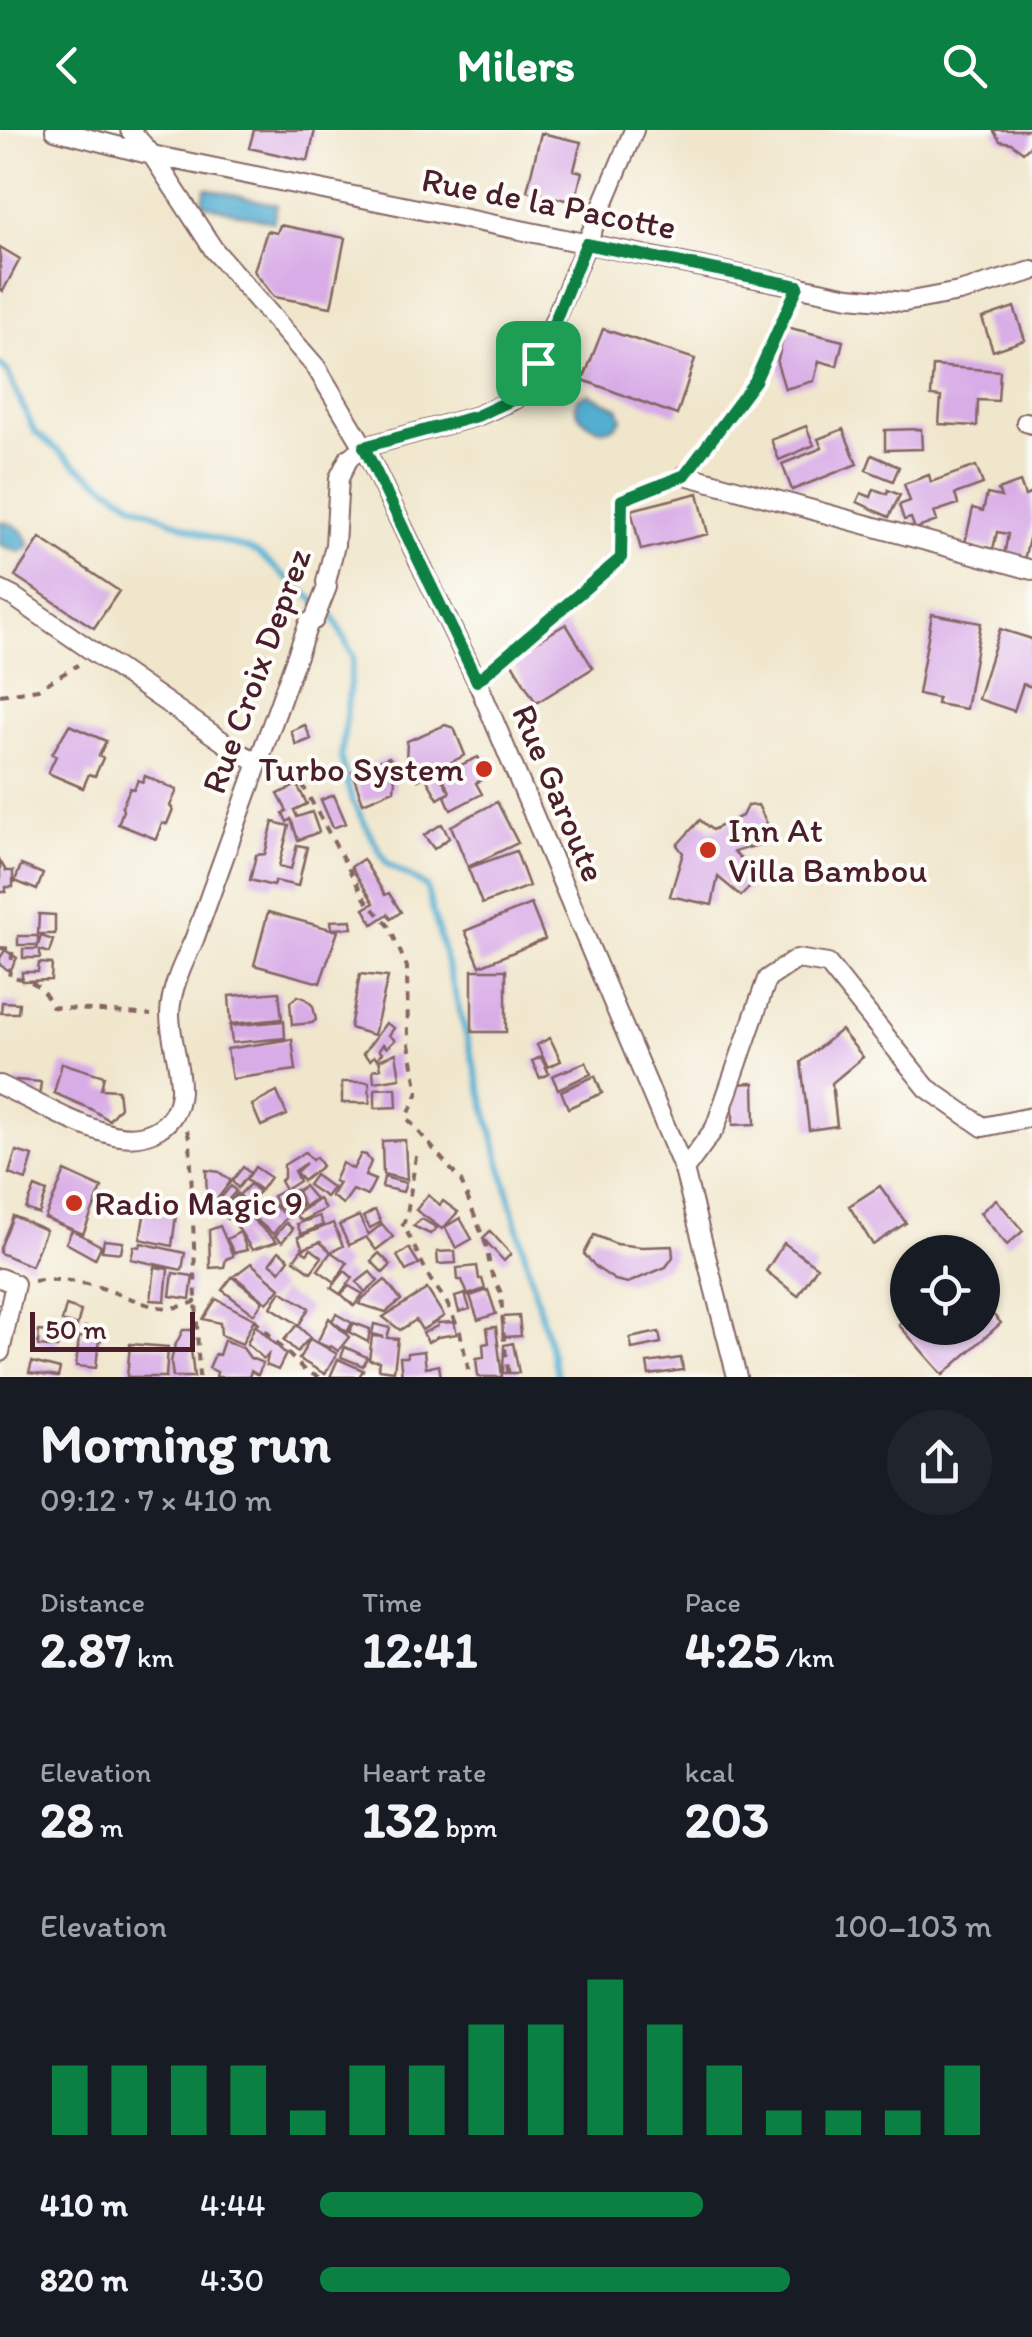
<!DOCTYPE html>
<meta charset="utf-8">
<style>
body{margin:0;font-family:Itim,sans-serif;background:#20242c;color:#f1f3f6;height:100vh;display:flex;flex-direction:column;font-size:38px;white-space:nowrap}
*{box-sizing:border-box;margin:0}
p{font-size:32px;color:#9ea1a6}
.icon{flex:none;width:55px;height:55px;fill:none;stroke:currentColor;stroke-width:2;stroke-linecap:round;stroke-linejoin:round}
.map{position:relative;height:1247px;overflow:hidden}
.drawer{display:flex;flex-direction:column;background:#171b24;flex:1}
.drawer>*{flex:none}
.tools{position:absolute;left:890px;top:1105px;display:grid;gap:20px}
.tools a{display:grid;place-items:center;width:110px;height:110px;border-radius:50%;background:#171b24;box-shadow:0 2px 8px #0004;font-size:50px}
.scale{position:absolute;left:30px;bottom:25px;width:165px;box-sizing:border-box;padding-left:10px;border:5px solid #4a1f2b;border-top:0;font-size:28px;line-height:35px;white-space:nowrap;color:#4a1f2b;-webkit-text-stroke:8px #fdfcf7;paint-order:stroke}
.pin{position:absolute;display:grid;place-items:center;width:85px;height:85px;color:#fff;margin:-42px;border-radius:20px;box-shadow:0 5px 15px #0006}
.round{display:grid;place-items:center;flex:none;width:105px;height:105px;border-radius:52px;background:#20242c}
.overview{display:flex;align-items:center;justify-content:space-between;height:170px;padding:0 40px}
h1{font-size:55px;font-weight:700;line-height:75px}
.metrics{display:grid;grid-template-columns:repeat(3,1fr);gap:15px;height:170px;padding:10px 40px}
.metrics div{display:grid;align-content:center}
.metrics b{font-size:50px;font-weight:700}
.metrics small{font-size:28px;font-weight:400}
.metrics p{font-size:28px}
.chart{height:280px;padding:20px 40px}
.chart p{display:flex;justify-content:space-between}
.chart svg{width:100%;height:180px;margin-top:10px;stroke:#0b8043;stroke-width:6}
ul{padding:0 40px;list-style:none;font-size:32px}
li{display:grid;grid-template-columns:160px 120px 1fr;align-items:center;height:75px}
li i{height:25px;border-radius:12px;background:#0b8043}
header{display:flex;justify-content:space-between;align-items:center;height:130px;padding:0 40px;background:#0b8043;color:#fff;font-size:45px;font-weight:700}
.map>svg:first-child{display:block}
.water{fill:#53aed1;stroke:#4e667e;stroke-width:2.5}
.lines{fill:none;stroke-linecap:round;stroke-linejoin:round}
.stream{stroke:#53aed1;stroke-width:6}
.building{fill:#d8ace7}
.minor-casing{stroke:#846563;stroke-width:22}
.path{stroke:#846563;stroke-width:4;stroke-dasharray:8 8;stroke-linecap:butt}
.minor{stroke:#fff;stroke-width:18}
.route-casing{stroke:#fff;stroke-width:20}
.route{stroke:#0b8043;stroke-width:12}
.poi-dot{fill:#c8321e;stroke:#fdfcf7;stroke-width:4}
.labels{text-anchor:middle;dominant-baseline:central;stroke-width:8;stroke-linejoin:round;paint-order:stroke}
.street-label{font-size:35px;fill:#4a1f2b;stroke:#fdfcf7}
.poi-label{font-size:35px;fill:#4a1f2b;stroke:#fdfcf7;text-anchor:start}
</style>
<header><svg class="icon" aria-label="back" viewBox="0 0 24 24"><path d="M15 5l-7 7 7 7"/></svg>Milers<svg class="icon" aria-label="search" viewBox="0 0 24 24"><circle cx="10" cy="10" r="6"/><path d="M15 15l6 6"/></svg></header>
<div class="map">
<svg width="1032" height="1247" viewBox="0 0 1032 1247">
<rect width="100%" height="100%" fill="#fdfcf7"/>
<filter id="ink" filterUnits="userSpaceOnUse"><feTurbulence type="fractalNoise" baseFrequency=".01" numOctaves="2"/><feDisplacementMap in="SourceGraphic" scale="20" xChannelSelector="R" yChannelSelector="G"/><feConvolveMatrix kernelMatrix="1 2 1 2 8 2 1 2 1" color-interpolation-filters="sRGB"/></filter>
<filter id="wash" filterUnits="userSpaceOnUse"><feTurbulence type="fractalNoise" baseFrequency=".0048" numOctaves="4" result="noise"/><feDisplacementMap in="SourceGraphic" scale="40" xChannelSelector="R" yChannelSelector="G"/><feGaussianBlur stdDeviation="2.25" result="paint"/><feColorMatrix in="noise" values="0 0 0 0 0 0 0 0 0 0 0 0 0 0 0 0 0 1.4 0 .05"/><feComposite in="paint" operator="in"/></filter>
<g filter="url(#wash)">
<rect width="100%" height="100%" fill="#f0e6cc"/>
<path class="water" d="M 206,58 L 277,75 L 273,92 L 202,74 Z
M 589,264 L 618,278 L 622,288 C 605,321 551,271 589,264 Z
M 0,392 C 14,392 23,400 29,412 L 28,418 L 19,422 L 0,415 Z"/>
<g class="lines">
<path class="stream" d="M 0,235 L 7,241 L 34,301 L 78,337 L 133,374 L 207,406 L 256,422 L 333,486 L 353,527 L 341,628 L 352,670 L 387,734 L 426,756 L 558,1247"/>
</g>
<g id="blocks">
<path class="building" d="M 254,0 L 315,0 L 308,31 L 249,18 Z
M 993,0 L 1032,0 L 1032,14 L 1023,22 L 1011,13 L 1000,11 Z
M 541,3 L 581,12 L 574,40 L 582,42 L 575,72 L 527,61 Z
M 280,95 L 345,108 L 331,177 L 274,167 L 254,141 L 267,101 L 277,103 Z
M 0,117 L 20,129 L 3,161 L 0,159 Z
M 1014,177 L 1025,210 L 993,221 L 982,188 Z
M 786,197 L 843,211 L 837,236 L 819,231 L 814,251 L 785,259 L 777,233 Z
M 603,199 L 695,229 L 677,285 L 583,250 Z
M 933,236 L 1000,241 L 998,271 L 978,270 L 977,296 L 939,294 L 941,267 L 931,266 Z
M 806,296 L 814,315 L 779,330 L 771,310 Z
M 843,299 L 857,334 L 792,360 L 782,334 L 822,318 L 818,309 Z
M 921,299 L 922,319 L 885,320 L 885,300 Z
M 872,325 L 899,337 L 893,351 L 866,340 Z
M 976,336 L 983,354 L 955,364 L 958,374 L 934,382 L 937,391 L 915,399 L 911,388 L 904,390 L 899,375 L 910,371 L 904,354 L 929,345 L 931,352 Z
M 1020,352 L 1025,366 L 1032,363 L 1032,396 L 1024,430 L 1004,426 L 1008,404 L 997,402 L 993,419 L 965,413 L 973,378 L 983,381 L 987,364 L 1001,367 L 998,360 Z
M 874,359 L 887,364 L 888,360 L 900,365 L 889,387 L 857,372 L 861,363 L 871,367 Z
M 698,363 L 708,404 L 641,420 L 631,380 Z
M 40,408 L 119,461 L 94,498 L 15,446 Z
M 932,484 L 981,493 L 966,579 L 937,574 L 938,568 L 918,564 Z
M 566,494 L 593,538 L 536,573 L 509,528 Z
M 1000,499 L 1032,509 L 1032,557 L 1023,554 L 1014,581 L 978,569 Z
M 69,595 L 106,611 L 99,626 L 103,628 L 95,646 L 89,644 L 83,658 L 48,643 L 56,626 L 52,624 Z
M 305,595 L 311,609 L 296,615 L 291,601 Z
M 445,595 L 454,598 L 465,625 L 418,650 L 406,632 L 407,611 Z
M 389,627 L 398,637 L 389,640 L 395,649 L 394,660 L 363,673 L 352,642 Z
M 478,627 L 489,646 L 476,653 L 482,664 L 451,680 L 445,666 L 450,662 L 438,669 L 427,650 L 438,643 L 450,662 L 441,644 Z
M 145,646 L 177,660 L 170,676 L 173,679 L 167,694 L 162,693 L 156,709 L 118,694 L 123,681 L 122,677 L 130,658 L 134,659 L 138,650 L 143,652 Z
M 297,655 L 307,674 L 294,680 L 297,687 L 312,682 L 319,702 L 298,710 L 291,689 L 287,692 L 283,683 L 287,681 L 278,664 Z
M 334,665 L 346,693 L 333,698 L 321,670 Z
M 497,672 L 518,713 L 468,737 L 451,696 Z
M 758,675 L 775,710 L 734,722 L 761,746 L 741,766 L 718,747 L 712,775 L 670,766 L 683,723 L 677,715 L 700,690 L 712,700 L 742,686 L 747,676 Z
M 273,692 L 289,696 L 279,736 L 291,739 L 297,715 L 307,717 L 298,756 L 275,751 L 273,756 L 250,750 L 256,725 L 265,724 Z
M 442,694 L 449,708 L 434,719 L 424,705 Z
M 516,721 L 529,756 L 482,774 L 468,738 Z
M 363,729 L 385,765 L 389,763 L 401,782 L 391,789 L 388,784 L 373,794 L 364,779 L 374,773 L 351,737 Z
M 0,731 L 6,741 L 13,741 L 13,757 L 6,757 L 6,762 L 0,762 Z
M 21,735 L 43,744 L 37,760 L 15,751 Z
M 531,774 L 545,809 L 480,836 L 465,801 Z
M 268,782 L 338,801 L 320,853 L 254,835 Z
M 39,784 L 55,785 L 55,804 L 38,804 Z
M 351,790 L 352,798 L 332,799 L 331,791 Z
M 18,806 L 38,806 L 38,815 L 18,815 Z
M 41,806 L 53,810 L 49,823 L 40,820 L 40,828 L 23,828 L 23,819 L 37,819 Z
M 5,820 L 17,828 L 10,841 L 0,835 L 0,828 Z
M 39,833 L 52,834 L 51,850 L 22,851 L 22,842 L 38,842 Z
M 472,840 L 506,840 L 506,902 L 472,902 Z
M 360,844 L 388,847 L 374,905 L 350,898 Z
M 279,862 L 282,889 L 231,894 L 229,866 Z
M 298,866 L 306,869 L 313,876 L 316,890 L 312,893 L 292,895 L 290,872 Z
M 2,872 L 19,873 L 18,883 L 1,883 Z
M 284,891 L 285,908 L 232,913 L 230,896 Z
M 386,893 L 394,898 L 389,905 L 395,910 L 387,918 L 383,914 L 379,920 L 382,923 L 377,929 L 374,926 L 370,930 L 363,924 Z
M 841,900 L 863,927 L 832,953 L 837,996 L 809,1000 L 801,932 Z
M 550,908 L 561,931 L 548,937 L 537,915 Z
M 292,909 L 296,940 L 232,949 L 227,919 Z
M 396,923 L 400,948 L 374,952 L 373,940 L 381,938 L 379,930 Z
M 541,927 L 549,944 L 540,948 L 532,931 Z
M 586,932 L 591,944 L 558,959 L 552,946 Z
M 62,933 L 104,946 L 101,959 L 118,960 L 120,977 L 109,990 L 91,979 L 54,963 Z
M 595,946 L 602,963 L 568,978 L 561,961 Z
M 16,950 L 41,952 L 39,969 L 15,967 Z
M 342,952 L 369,952 L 370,973 L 342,973 Z
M 754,953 L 755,994 L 733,995 L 733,954 Z
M 396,958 L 397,977 L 375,978 L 375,959 Z
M 277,962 L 287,985 L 261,996 L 252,975 Z
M 405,1010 L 407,1050 L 383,1044 L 382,1011 Z
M 16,1021 L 33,1026 L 26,1050 L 9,1044 Z
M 305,1022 L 312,1030 L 316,1027 L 322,1036 L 303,1051 L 296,1042 L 306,1033 L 294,1041 L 299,1051 L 285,1060 L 288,1070 L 291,1062 L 296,1060 L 302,1080 L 294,1082 L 291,1074 L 279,1079 L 273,1066 L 285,1060 L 280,1051 L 284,1048 L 284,1035 Z
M 361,1024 L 366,1025 L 371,1032 L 365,1046 L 375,1050 L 367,1066 L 353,1060 L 343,1074 L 331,1066 L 339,1053 L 334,1051 L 342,1033 L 353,1039 Z
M 243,1037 L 250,1043 L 238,1058 L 232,1051 Z
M 255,1037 L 270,1047 L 261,1060 L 246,1050 Z
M 206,1040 L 219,1042 L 231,1051 L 214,1073 L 212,1070 L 207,1070 Z
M 65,1041 L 102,1058 L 83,1104 L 45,1088 Z
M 315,1045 L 333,1058 L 326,1067 L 308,1055 Z
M 384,1047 L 406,1053 L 403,1062 L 382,1057 Z
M 250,1054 L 259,1062 L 247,1073 L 239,1065 Z
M 231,1056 L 236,1061 L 220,1079 L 215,1075 Z
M 304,1056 L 315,1069 L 304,1077 L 297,1061 Z
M 880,1056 L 906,1093 L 873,1115 L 849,1076 Z
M 35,1057 L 47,1062 L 39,1084 L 26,1079 Z
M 237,1064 L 244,1078 L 227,1089 L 222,1081 Z
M 428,1065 L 440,1075 L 443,1071 L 458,1082 L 442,1099 L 416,1080 Z
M 267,1069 L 287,1087 L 273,1104 L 253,1087 Z
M 319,1069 L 325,1079 L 301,1091 L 296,1085 Z
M 996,1069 L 1023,1101 L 1007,1115 L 980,1083 Z
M 145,1080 L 176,1085 L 172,1116 L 140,1109 Z
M 375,1080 L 381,1092 L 370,1098 L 363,1087 Z
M 244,1081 L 277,1112 L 252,1120 L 233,1090 Z
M 13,1086 L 46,1100 L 31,1136 L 0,1123 L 0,1118 Z
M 319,1086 L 323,1095 L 301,1104 L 297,1094 Z
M 359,1086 L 368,1105 L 382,1094 L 393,1107 L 376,1120 L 366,1107 L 349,1115 L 339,1095 Z
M 460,1088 L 472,1109 L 456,1118 L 445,1097 Z
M 422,1089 L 437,1098 L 430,1104 L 413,1096 Z
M 286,1093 L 293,1099 L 282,1112 L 275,1106 Z
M 333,1093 L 343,1116 L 331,1122 L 347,1133 L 335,1152 L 318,1140 L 331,1122 L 320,1112 L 303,1119 L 298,1107 Z
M 220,1096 L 233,1126 L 226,1129 L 224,1137 L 210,1138 L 209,1100 Z
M 72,1100 L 101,1116 L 95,1129 L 66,1113 Z
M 490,1101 L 511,1124 L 504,1131 L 483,1108 Z
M 240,1102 L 247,1120 L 234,1123 L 227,1109 Z
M 594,1105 L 616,1114 L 642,1117 L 672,1116 L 673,1127 L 666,1137 L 628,1153 L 615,1150 L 597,1138 L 584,1124 Z
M 104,1110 L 123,1112 L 121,1123 L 102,1121 Z
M 141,1113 L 185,1123 L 182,1140 L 131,1129 L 134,1116 L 140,1117 Z
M 784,1113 L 817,1137 L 798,1166 L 766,1141 Z
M 409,1118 L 419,1134 L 406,1141 L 397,1126 Z
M 311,1119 L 322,1127 L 311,1142 L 294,1130 L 301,1120 L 307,1124 Z
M 279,1121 L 289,1129 L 280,1141 L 270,1133 Z
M 455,1121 L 456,1133 L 438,1134 L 437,1122 Z
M 379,1123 L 391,1135 L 383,1143 L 371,1131 Z
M 251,1133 L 280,1158 L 267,1173 L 234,1146 Z
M 477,1136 L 479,1149 L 482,1149 L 485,1159 L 468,1165 L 462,1150 L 458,1150 L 457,1138 Z
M 155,1137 L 168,1139 L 165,1171 L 151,1170 Z
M 345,1141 L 353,1148 L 340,1164 L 331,1158 Z
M 370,1142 L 378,1151 L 365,1162 L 357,1152 Z
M 173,1143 L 193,1146 L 190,1169 L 170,1166 Z
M 232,1147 L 263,1171 L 254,1184 L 222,1160 Z
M 385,1150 L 401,1170 L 386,1182 L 359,1174 L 363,1168 Z
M 349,1156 L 363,1164 L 354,1176 L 341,1164 Z
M 427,1159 L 444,1186 L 422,1200 L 416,1190 L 400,1200 L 383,1187 Z
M 488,1160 L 496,1184 L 478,1190 L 470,1166 Z
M 281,1161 L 309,1178 L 299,1195 L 271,1177 Z
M 465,1164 L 470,1179 L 459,1182 L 455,1167 Z
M 216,1169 L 254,1189 L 242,1214 L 221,1205 L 220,1193 L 203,1189 Z
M 982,1173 L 1001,1193 L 943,1245 L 899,1195 L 908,1187 L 908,1198 L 982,1198 Z
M 66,1176 L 81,1181 L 77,1196 L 62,1191 Z
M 336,1184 L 352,1193 L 347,1202 L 332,1191 Z
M 519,1186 L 521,1206 L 503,1207 L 502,1187 Z
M 329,1188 L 349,1207 L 338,1221 L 331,1216 L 330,1218 L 318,1213 L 337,1224 L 325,1244 L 299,1229 L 310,1209 L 317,1213 Z
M 454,1192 L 457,1204 L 438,1207 L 428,1212 L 423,1203 L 437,1196 L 438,1193 Z
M 354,1193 L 370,1199 L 368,1212 L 349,1202 Z
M 374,1194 L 390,1198 L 387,1208 L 398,1209 L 394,1241 L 378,1239 L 379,1231 L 369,1230 L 372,1206 L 384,1207 L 372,1204 Z
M 255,1195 L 286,1224 L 278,1240 L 266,1235 L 268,1225 L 264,1229 L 247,1214 Z
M 297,1195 L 310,1207 L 297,1222 L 284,1210 Z
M 85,1197 L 103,1200 L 101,1210 L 99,1209 L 96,1238 L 76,1236 L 79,1207 L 93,1209 L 83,1206 Z
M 496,1197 L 502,1247 L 478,1247 L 476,1228 L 484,1227 L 483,1214 L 489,1213 L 487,1198 Z
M 183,1200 L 193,1200 L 191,1219 L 194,1247 L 173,1247 L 171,1232 L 174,1218 Z
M 39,1201 L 59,1203 L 57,1218 L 38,1216 Z
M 659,1202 L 661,1213 L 632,1219 L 630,1208 Z
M 224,1210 L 243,1218 L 250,1228 L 263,1233 L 258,1245 L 251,1241 L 249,1247 L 216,1247 L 217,1242 L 209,1238 L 215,1224 L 219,1225 Z
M 513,1213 L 519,1243 L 503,1243 L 504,1215 Z
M 130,1214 L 168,1217 L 166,1247 L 127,1247 Z
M 345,1217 L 367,1227 L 363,1236 L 341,1227 Z
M 424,1221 L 426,1238 L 439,1235 L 441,1247 L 402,1247 L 400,1227 L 407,1227 L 407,1223 Z
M 681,1228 L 683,1240 L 649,1245 L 647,1233 Z
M 338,1229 L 363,1240 L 359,1247 L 330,1247 Z
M 32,1232 L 60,1239 L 58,1247 L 29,1243 Z"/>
</g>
</g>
<g filter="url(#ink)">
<use href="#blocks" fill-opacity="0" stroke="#846563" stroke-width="2.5"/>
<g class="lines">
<g class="minor-casing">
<path id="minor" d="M 55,0 L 152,25 L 849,167 L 905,172 L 959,162 L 1032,141
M 130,0 L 152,25 L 214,120 L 316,237 L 364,317 L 477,551 L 684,1040 L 737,1247
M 1026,292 L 1032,294
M 685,345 L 1032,440
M 0,460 L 14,467 L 241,624 L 258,632
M 0,955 C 32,970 80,998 114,1005 C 147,1012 178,996 180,961 C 181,935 170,909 170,884 C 171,857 183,834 194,810 L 309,492 L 314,490 L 327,457 L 326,452 L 335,415 L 339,348 L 349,328 L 364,317 L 477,286 L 516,269 L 527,256 L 634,0
M 684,1040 L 715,998 L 767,849 L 797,829 L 828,834 L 927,958 L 983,997 L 1032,987
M 0,1148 L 15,1154 L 0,1222"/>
</g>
<path class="path" d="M 698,328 L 755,251 L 790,174
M 493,536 L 621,428 L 622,370 L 668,352
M 0,565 L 38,559 L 78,535
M 274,640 L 301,652 L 365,769 L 389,796 L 407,837 L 408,909 L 418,962 L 407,988 L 461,1051 L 486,1115 L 491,1142 L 501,1163 L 504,1211 L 509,1247
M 0,818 L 13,819 L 9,847 C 32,849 42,855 52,877 L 151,885
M 187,1000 L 190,1011 L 199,1247
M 416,1026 L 407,1084 L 402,1097 L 407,1102 L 430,1149 L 446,1171 L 460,1202 L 470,1247
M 34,1151 C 59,1147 90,1153 113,1162 C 146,1173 163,1186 197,1171
M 254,1189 L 305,1241 L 319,1247"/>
<use href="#minor" class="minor"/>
</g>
</g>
<g class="lines" filter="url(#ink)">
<g class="route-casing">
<path id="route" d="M 586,114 L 798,156 L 755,251 L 685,345 L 622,370 L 621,428 L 477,551 L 364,317 L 477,286 L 516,268 L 528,256 L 538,233 Z"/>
</g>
<use href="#route" class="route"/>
</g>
<g class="poi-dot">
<circle cx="484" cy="639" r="10"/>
<circle cx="708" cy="720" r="10"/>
<circle cx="74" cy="1073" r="10"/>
</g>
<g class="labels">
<g class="street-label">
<text transform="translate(549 73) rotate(11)">Rue de la Pacotte</text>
<text transform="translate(256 541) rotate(-70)">Rue Croix Deprez</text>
<text transform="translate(559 663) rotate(67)">Rue Garoute</text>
</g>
<g class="poi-label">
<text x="464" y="639" text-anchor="end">Turbo System</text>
<text x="728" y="700">Inn At<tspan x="728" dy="40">Villa Bambou</tspan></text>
<text x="94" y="1073">Radio Magic 9</text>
</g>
</g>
</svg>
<div class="tools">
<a><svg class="icon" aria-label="locate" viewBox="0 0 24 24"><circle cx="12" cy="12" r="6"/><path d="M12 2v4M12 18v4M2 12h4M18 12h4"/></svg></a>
</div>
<div class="scale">50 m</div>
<div class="pin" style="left:538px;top:233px;background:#1e9e55"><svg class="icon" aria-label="arrive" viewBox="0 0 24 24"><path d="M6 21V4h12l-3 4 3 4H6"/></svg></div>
</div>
<section class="drawer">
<div class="overview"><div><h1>Morning run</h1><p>09:12 · 7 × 410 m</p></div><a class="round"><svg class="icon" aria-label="share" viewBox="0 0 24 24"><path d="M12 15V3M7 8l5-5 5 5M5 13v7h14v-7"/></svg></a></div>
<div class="metrics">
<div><p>Distance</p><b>2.87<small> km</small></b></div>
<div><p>Time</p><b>12:41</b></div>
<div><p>Pace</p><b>4:25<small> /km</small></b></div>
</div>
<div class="metrics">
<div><p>Elevation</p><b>28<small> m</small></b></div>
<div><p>Heart rate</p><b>132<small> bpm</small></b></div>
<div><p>kcal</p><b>203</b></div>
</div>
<div class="chart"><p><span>Elevation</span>100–103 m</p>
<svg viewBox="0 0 160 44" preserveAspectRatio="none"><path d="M5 44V27M15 44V27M25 44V27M35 44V27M45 44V38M55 44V27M65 44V27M75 44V17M85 44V17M95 44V6M105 44V17M115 44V27M125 44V38M135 44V38M145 44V38M155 44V27"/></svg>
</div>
<ul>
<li><b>410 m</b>4:44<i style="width:57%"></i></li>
<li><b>820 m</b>4:30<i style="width:70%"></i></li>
</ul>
</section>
